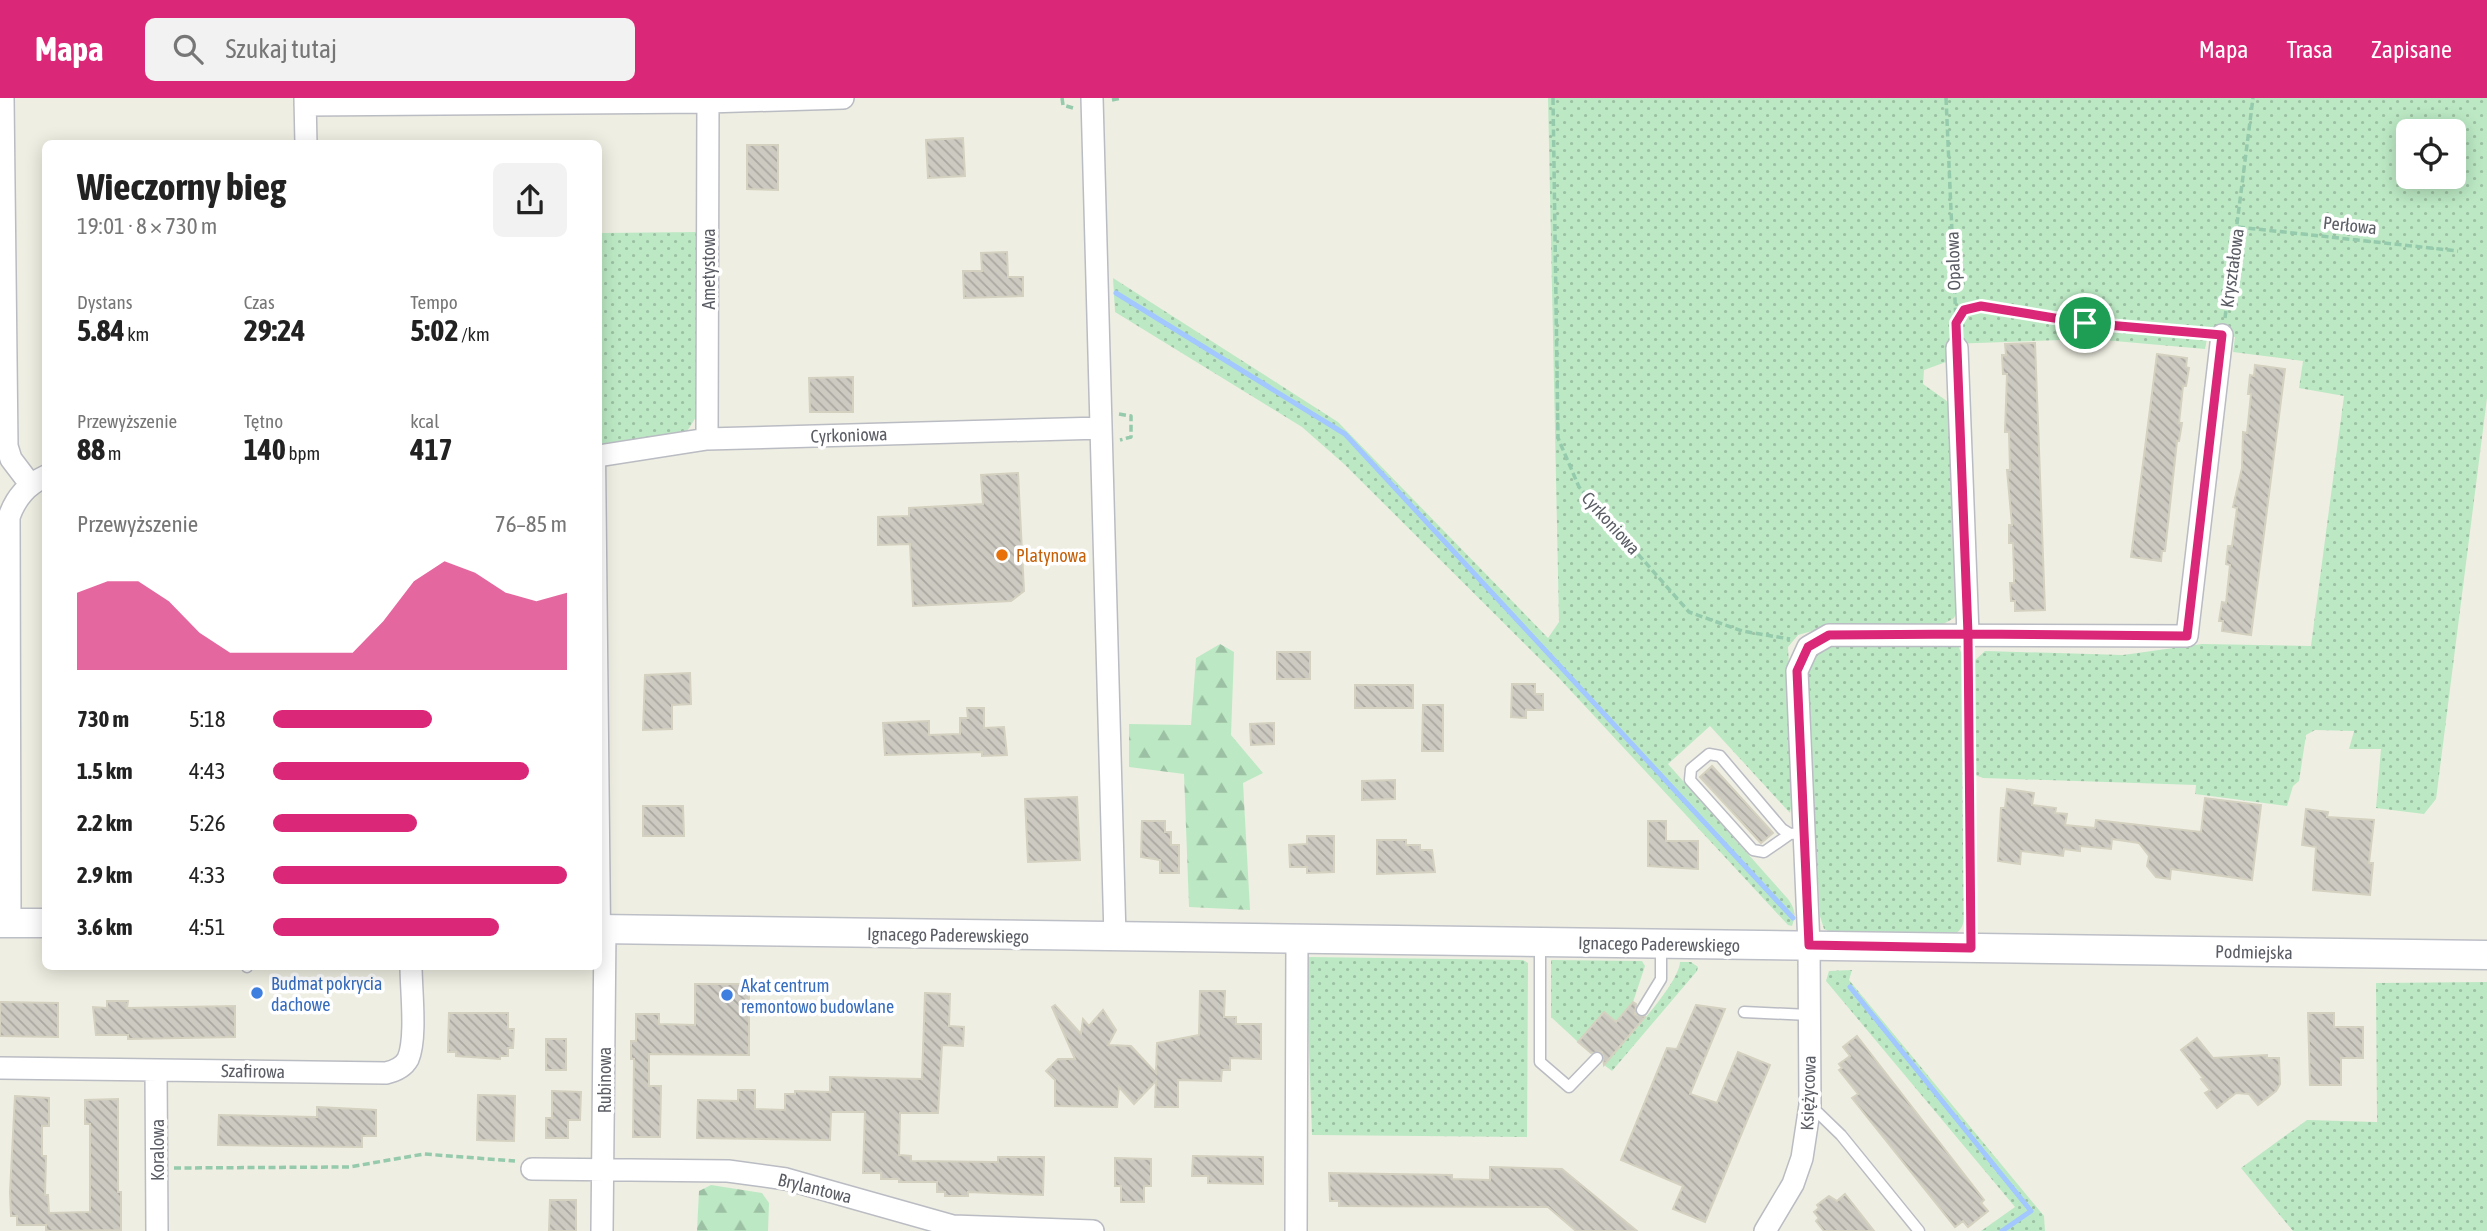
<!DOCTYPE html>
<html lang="pl">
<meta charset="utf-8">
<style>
body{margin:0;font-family:"Asap Condensed",sans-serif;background:#f2f2f2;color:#222;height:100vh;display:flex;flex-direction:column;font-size:26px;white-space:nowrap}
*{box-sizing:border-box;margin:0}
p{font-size:23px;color:#767676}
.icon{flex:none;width:38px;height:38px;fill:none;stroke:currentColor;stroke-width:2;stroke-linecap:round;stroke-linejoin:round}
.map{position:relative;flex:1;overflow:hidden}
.details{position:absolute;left:42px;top:42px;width:560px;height:830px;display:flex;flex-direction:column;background:#fff;border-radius:10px;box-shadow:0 4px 18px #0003}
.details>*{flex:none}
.tools{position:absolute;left:2396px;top:21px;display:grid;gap:14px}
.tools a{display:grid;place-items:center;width:70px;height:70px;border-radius:10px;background:#fff;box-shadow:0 4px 18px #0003;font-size:35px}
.pin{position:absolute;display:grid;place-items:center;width:60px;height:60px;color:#fff;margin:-30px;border:4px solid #fff;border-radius:50%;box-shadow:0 2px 7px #0007}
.round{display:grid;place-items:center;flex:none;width:74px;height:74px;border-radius:10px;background:#f2f2f2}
.overview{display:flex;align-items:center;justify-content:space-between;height:119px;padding:0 35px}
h1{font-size:38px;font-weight:700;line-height:52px}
.stats{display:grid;grid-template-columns:repeat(3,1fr);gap:10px;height:119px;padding:7px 35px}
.stats div{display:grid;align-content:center}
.stats b{font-size:30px;font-weight:700}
.stats small{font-size:19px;font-weight:400}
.stats p{font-size:19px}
.chart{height:196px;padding:14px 35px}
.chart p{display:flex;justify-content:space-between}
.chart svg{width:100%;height:126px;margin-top:7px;fill:#db2777;opacity:.7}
ul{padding:0 35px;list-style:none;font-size:23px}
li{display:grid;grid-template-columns:112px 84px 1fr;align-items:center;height:52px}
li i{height:18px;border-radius:9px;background:#db2777}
header{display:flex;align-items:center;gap:42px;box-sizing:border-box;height:98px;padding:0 35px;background:#db2777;color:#fff}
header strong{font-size:33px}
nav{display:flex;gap:38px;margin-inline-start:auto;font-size:24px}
.search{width:490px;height:63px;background:#f2f2f2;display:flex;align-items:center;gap:18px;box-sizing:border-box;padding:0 24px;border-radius:10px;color:#767676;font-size:26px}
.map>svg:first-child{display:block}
.grass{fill:url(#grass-dots);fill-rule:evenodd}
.forest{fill:url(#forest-firs)}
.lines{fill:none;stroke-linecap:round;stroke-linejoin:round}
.stream{stroke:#a2c8ff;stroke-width:5}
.building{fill:url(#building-back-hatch);stroke:#d4d1c0;stroke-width:2}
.lane-casing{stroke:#babcc3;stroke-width:13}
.street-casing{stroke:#babcc3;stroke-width:24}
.secondary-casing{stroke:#bdbfc7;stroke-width:31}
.path{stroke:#95caac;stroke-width:3.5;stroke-dasharray:7 3.5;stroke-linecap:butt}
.lane{stroke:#fff;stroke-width:10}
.street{stroke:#fff;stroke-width:21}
.secondary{stroke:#fff;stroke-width:28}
.route-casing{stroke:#fff;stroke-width:14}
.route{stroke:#db2777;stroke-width:9}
.food-dot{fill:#e8710a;stroke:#fff;stroke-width:2.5}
.shop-dot{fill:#3f7fe0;stroke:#fff;stroke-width:2.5}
.labels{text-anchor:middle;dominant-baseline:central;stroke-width:7;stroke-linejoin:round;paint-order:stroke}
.street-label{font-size:18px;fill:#5b5d65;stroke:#fff}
.food-label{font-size:18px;fill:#c56008;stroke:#fff;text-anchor:start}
.shop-label{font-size:18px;fill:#366cbe;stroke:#fff;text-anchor:start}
</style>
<header>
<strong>Mapa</strong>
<div class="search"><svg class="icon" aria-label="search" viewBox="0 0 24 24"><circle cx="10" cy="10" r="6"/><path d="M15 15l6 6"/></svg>Szukaj tutaj</div>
<nav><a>Mapa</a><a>Trasa</a><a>Zapisane</a></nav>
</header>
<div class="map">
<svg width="2487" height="1133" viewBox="0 0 2487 1133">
<defs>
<pattern id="grass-dots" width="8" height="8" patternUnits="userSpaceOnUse" patternTransform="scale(1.75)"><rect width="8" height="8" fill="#bce9c4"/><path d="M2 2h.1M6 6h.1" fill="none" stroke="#9cc0a3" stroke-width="1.8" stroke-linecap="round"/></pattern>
<pattern id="forest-firs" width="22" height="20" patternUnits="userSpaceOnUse" patternTransform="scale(1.75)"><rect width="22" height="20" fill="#bce9c4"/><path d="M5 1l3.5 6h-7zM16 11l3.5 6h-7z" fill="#9cc0a3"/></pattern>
<pattern id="building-back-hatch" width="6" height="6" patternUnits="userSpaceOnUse" patternTransform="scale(1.75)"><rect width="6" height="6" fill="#cccac1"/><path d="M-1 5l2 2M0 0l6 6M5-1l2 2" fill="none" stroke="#a9a7a0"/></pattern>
</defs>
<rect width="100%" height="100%" fill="#efeee2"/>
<path class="grass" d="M 1548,0 L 2487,0 L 2487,300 L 2436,701 L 2424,716 L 2376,710 L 2381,651 L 2349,651 L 2354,633 L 2315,632 L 2306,637 L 2299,683 L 2293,688 L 2287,708 L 2195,696 L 2196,687 L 1983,680 L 1975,677 L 1972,565 L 1985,553 L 2123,557 L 2202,546 L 2311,548 L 2344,298 L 2299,290 L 2303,263 L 2233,254 L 2235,239 L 2208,236 L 2205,251 L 2092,241 L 1949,246 L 1946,264 L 1924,272 L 1923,286 L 1951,306 L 1962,503 L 1954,520 L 1940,528 L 1819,531 L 1798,537 L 1788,549 L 1795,688 L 1790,715 L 1710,628 L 1668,666 L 1788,801 C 1795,811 1796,816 1792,828 L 1788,827 L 1557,578 L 1344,366 L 1302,329 L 1115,214 L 1113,180 L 1338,324 L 1548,540 L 1559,524 ZM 2408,33 L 2454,33 L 2454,79 L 2408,79 Z
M 699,134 L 698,316 L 686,335 L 599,346 L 598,135 Z
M 1826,546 L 1958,547 L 1964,562 L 1965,805 C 1964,823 1966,833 1948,839 L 1838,837 L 1824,831 L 1820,818 L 1806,570 Z
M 1309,859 L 1523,862 L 1528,865 L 1527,1039 L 1312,1037 L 1306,868 Z
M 1551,862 L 1642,863 L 1645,868 L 1633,904 L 1616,924 L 1604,915 L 1578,944 L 1551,919 Z
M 1680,864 L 1691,864 L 1698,869 L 1697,873 L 1612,973 L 1604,967 C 1621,947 1679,887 1680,864 Z
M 1852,872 L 1849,882 L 2044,1118 L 2045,1133 L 1981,1133 L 2015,1109 L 1826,883 L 1829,873 Z
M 2487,884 L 2487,1133 L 2293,1133 L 2241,1070 L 2307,1022 L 2377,1024 L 2376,885 Z"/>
<path class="forest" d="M 1220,546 L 1234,554 L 1231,637 L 1263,675 L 1243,685 L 1250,812 L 1189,809 L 1184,676 L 1129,669 L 1129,626 L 1191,627 L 1196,560 Z
M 711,1087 L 762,1095 L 769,1105 L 768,1133 L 697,1133 L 699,1093 Z"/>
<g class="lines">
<path class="stream" d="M 1116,195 L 1345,336 L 1793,820
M 1850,889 L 2031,1113 L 2002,1133"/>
</g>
<path class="building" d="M 963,40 L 965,78 L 928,80 L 926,42 Z
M 747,47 L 778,47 L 778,92 L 747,91 Z
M 1007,154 L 1008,179 L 1023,179 L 1023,198 L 964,200 L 963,173 L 982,173 L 981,155 Z
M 2035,245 L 2045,512 L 2015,513 L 2015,503 L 2011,503 L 2010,485 L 2014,485 L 2014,474 L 2013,445 L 2009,445 L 2009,427 L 2012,427 L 2007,372 L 2010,372 L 2009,334 L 2005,334 L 2007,276 L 2003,276 L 2002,257 L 2006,257 L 2005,246 Z
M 2157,256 L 2187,260 L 2186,269 L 2189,270 L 2186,288 L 2183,288 L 2179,325 L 2182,325 L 2179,343 L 2177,343 L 2165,453 L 2162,453 L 2161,463 L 2131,459 Z
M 2255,267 L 2285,271 L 2251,537 L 2222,533 L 2223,523 L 2219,523 L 2222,504 L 2226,505 L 2230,467 L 2226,466 L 2228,448 L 2232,448 L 2237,410 L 2233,409 L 2242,370 L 2243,334 L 2247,335 L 2251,296 L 2248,296 L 2250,277 L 2254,278 Z
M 853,279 L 853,314 L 810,314 L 809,280 Z
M 1018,375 L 1024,493 L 1011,503 L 913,508 L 910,446 L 878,447 L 878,419 L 909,418 L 909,410 L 983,406 L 981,377 Z
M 1277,554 L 1310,554 L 1310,581 L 1277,581 Z
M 690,575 L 691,606 L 672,607 L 672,631 L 643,632 L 645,577 Z
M 1512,586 L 1535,586 L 1535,596 L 1543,596 L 1543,612 L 1526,612 L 1526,620 L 1511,619 Z
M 1355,587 L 1413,587 L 1413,610 L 1355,610 Z
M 1423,607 L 1443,607 L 1443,653 L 1422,653 Z
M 967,610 L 984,610 L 984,630 L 1004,629 L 1007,657 L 982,658 L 982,654 L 885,657 L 883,625 L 929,623 L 929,637 L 960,636 L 960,620 L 968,620 Z
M 1274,625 L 1274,646 L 1251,647 L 1250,626 Z
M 1712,668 L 1773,735 L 1761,745 L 1700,679 Z
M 1395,682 L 1395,701 L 1362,702 L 1362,683 Z
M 2007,691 L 2034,695 L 2032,707 L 2056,710 L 2055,715 L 2067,716 L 2065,727 L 2095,730 L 2096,722 L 2201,734 L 2205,700 L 2261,707 L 2252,782 L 2171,771 L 2170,781 L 2156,779 L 2147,768 L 2149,758 L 2139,745 L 2112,741 L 2111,751 L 2080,748 L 2080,753 L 2064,751 L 2063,758 L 2021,753 L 2020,766 L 1998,763 L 2001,710 L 2005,710 Z
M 1077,699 L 1080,762 L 1028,764 L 1025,701 Z
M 643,708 L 683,708 L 684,738 L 643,738 Z
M 2306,711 L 2328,714 L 2327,719 L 2374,722 L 2369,765 L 2373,765 L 2370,797 L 2313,792 L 2316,749 L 2302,747 Z
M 1142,723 L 1165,723 L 1165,734 L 1171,734 L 1171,747 L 1179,747 L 1179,775 L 1160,775 L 1160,762 L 1141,759 Z
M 1648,723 L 1666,723 L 1666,743 L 1698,743 L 1698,771 L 1648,768 Z
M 1307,738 L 1334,738 L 1334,774 L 1307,775 L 1307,769 L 1290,769 L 1289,747 L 1307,746 Z
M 1377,742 L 1406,742 L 1406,747 L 1420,747 L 1420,752 L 1432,752 L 1435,774 L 1377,776 Z
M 695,886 L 749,886 L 749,957 L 649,956 L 649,988 L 661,988 L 660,1039 L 633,1039 L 634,961 L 631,961 L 631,943 L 636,943 L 636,916 L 659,916 L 659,926 L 695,927 Z
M 1200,893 L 1225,893 L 1224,919 L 1236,919 L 1236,926 L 1261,926 L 1261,961 L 1230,960 L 1230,972 L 1222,972 L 1221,983 L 1178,982 L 1178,1009 L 1155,1009 L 1156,983 L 1134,1006 L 1119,989 L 1117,1009 L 1055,1008 L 1055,982 L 1046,973 L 1058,961 L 1075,961 L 1052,909 L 1055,907 L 1081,936 L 1083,921 L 1089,928 L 1103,912 L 1116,932 L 1108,947 L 1131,948 L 1156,975 L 1157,945 L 1199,937 Z
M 925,895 L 950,896 L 949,928 L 964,929 L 963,948 L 942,947 L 938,1015 L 900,1015 L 899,1057 L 911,1058 L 911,1063 L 998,1064 L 998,1059 L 1044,1059 L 1043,1097 L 968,1094 L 968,1098 L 945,1098 L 945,1094 L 937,1094 L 937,1084 L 899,1084 L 899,1081 L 881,1081 L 881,1075 L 863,1075 L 865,1014 L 831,1014 L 830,1042 L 697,1040 L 698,1002 L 738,1003 L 738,992 L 755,992 L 755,1011 L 785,1012 L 785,996 L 795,996 L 795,993 L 830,994 L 830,979 L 922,981 Z
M 107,903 L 128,903 L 127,910 L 235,908 L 235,939 L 128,941 L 128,937 L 96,937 L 93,909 L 107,910 Z
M 0,904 L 58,905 L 58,939 L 0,938 Z
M 1633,904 L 1636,906 L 1635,916 L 1645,919 L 1604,967 L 1602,954 L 1591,955 L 1578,944 L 1604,914 L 1616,924 Z
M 1696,907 L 1725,911 L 1690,996 L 1717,1005 L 1738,954 L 1770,967 L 1705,1124 L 1673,1111 L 1683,1088 L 1621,1062 L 1667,950 L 1677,951 Z
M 449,915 L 508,915 L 508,931 L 514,931 L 513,950 L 508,950 L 508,958 L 500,958 L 500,961 L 456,958 L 456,954 L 448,954 L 448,949 Z
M 2308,915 L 2334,915 L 2334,929 L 2363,929 L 2363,960 L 2341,960 L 2341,987 L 2310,987 Z
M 1857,938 L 1984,1102 L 1981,1105 L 1988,1113 L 1968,1129 L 1963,1123 L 1955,1129 L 1852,1000 L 1858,996 L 1839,972 L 1842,970 L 1839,966 L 1850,958 L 1843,949 Z
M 2197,940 L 2213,960 L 2267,957 L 2267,960 L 2279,960 L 2280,986 L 2276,993 L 2258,1007 L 2249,996 L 2236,995 L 2217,1010 L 2205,995 L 2210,992 L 2201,981 L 2203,980 L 2181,952 Z
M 546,941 L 566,941 L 566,972 L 546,972 Z
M 552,993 L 581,994 L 580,1022 L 568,1022 L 568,1040 L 546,1040 L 546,1020 L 552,1020 Z
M 478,997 L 515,998 L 514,1043 L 477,1042 Z
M 15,998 L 49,1000 L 49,1028 L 42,1028 L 42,1058 L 46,1058 L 45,1097 L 48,1097 L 49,1115 L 90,1114 L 90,1026 L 85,1026 L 85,1002 L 118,1001 L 118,1094 L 121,1094 L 121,1132 L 46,1133 L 46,1127 L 17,1127 L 17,1118 L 11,1118 L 10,1094 Z
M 317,1009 L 376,1012 L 376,1038 L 362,1038 L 362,1049 L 218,1047 L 219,1017 L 317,1019 Z
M 1193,1058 L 1263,1059 L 1263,1086 L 1208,1085 L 1208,1078 L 1192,1078 Z
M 1115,1060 L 1151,1061 L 1151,1088 L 1144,1088 L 1144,1104 L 1121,1104 L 1121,1088 L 1115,1088 Z
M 1490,1069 L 1562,1071 L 1637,1133 L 1576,1133 L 1548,1109 L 1339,1108 L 1339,1103 L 1330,1103 L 1329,1075 L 1452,1077 L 1452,1081 L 1490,1082 Z
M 1845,1096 L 1874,1133 L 1824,1133 L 1816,1123 L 1819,1120 L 1814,1114 L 1819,1110 L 1817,1107 L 1829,1098 L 1837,1103 Z
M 550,1102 L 576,1102 L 576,1133 L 549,1133 Z"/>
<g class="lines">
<g class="lane-casing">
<path id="lane" d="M 600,358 L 605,831
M 1968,536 L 1971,847
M 1790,736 L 1764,754 L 1753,752 L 1690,682 L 1691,671 L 1709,656 L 1720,658 L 1782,731 L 1790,736 L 1804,735
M 1540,845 L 1540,964 L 1569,989 L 1597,960
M 247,868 L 247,869
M 1642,912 L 1661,881 L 1661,846
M 1744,914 L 1809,917
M 1810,1007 L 1841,1037 L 1919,1133"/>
</g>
<g class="street-casing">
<path id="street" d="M 3,0 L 7,348 L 11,361 L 30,386
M 305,0 L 306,46
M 1092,0 L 1115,839
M 305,7 L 708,4 L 843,0
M 1957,250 L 1968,536
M 707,341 L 708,0
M 598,358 L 707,341 L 1101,330
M 10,825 L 9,419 C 16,399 27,387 46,378
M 0,970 L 386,975 C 395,973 403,970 408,961 C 417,940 411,892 411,868
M 156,972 L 157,1133
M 532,1071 L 728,1073 L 786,1081 L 953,1128 L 1093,1133
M 602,1133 L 605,831
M 1296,1133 L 1297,841
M 1765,1133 L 1793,1086 L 1802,1060 L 1810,1007 L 1809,847 L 1797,573 L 1808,549 L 1829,537 L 2187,538 L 2222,237"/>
</g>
<g class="secondary-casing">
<path id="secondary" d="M 0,825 L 46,825
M 598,831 L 2487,857"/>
</g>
<path class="path" d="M 1062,0 L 1063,7 L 1073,10
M 1553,0 L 1558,340 L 1579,389 L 1689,514 L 1742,533 L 1790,541
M 1946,0 L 1956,224
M 1112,2 L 1122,0
M 2238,129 L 2458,153
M 2225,220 L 2253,0
M 1956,225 L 1964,212 L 1981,208 L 2085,225 L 2204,236
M 1119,316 L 1131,318 L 1131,339 L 1120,342
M 174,1070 L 349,1069 L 424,1056 L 515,1063"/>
<use href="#lane" class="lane"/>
<use href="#street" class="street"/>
<use href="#secondary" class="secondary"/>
</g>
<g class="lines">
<g class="route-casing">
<path id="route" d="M 2085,225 L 1981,208 L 1964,212 L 1956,225 L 1968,536 L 1829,537 L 1808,549 L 1797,573 L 1809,847 L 1971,850 L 1968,536 L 2187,538 L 2222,237 L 2085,225"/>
</g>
<use href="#route" class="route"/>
</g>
<circle class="food-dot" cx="1002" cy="457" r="7"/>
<g class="shop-dot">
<circle cx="257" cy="895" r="7"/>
<circle cx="727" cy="897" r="7"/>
</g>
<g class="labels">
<g class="street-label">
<text transform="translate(2350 127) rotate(6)">Perłowa</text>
<text transform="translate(1953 163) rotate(-92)">Opalowa</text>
<text transform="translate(2232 170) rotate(-82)">Kryształowa</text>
<text transform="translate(708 171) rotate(-90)">Ametystowa</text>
<text transform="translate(849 337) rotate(-2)">Cyrkoniowa</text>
<text transform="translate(1611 425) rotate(48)">Cyrkoniowa</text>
<text transform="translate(948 837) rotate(1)">Ignacego Paderewskiego</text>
<text transform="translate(1659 846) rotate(1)">Ignacego Paderewskiego</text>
<text transform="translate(2254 854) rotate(1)">Podmiejska</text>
<text transform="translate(253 973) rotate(1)">Szafirowa</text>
<text transform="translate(604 982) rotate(-90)">Rubinowa</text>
<text transform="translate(1808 995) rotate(-88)">Księżycowa</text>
<text transform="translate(157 1052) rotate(-90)">Koralowa</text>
<text transform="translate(815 1090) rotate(14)">Brylantowa</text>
</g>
<g class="food-label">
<text x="1016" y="457">Platynowa</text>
</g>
<g class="shop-label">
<text x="271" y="885">Budmat pokrycia<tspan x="271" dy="21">dachowe</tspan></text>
<text x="741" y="887">Akat centrum<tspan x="741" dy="21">remontowo budowlane</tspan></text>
</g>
</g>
</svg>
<div class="tools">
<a><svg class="icon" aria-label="locate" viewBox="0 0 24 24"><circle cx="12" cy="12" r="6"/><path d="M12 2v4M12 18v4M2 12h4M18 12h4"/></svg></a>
</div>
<div class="pin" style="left:2085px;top:225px;background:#1e9e55"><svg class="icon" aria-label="arrive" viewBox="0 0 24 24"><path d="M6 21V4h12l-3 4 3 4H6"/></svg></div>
<section class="details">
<div class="overview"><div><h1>Wieczorny bieg</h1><p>19:01 · 8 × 730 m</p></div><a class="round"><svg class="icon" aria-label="share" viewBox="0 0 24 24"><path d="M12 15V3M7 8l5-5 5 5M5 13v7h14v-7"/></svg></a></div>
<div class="stats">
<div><p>Dystans</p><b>5.84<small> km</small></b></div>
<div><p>Czas</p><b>29:24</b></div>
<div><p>Tempo</p><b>5:02<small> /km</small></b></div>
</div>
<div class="stats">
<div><p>Przewyższenie</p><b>88<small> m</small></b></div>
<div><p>Tętno</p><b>140<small> bpm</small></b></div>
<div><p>kcal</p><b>417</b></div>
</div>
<div class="chart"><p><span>Przewyższenie</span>76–85 m</p>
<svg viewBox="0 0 160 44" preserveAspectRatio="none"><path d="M0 44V17L10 13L20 13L30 20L40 31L50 38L60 38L70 38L80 38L90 38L100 27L110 13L120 6L130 10L140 17L150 20L160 17V44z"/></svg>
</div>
<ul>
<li><b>730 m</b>5:18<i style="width:54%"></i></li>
<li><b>1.5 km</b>4:43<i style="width:87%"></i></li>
<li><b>2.2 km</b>5:26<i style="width:49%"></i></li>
<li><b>2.9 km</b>4:33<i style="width:100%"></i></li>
<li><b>3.6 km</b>4:51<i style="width:77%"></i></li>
</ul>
</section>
</div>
